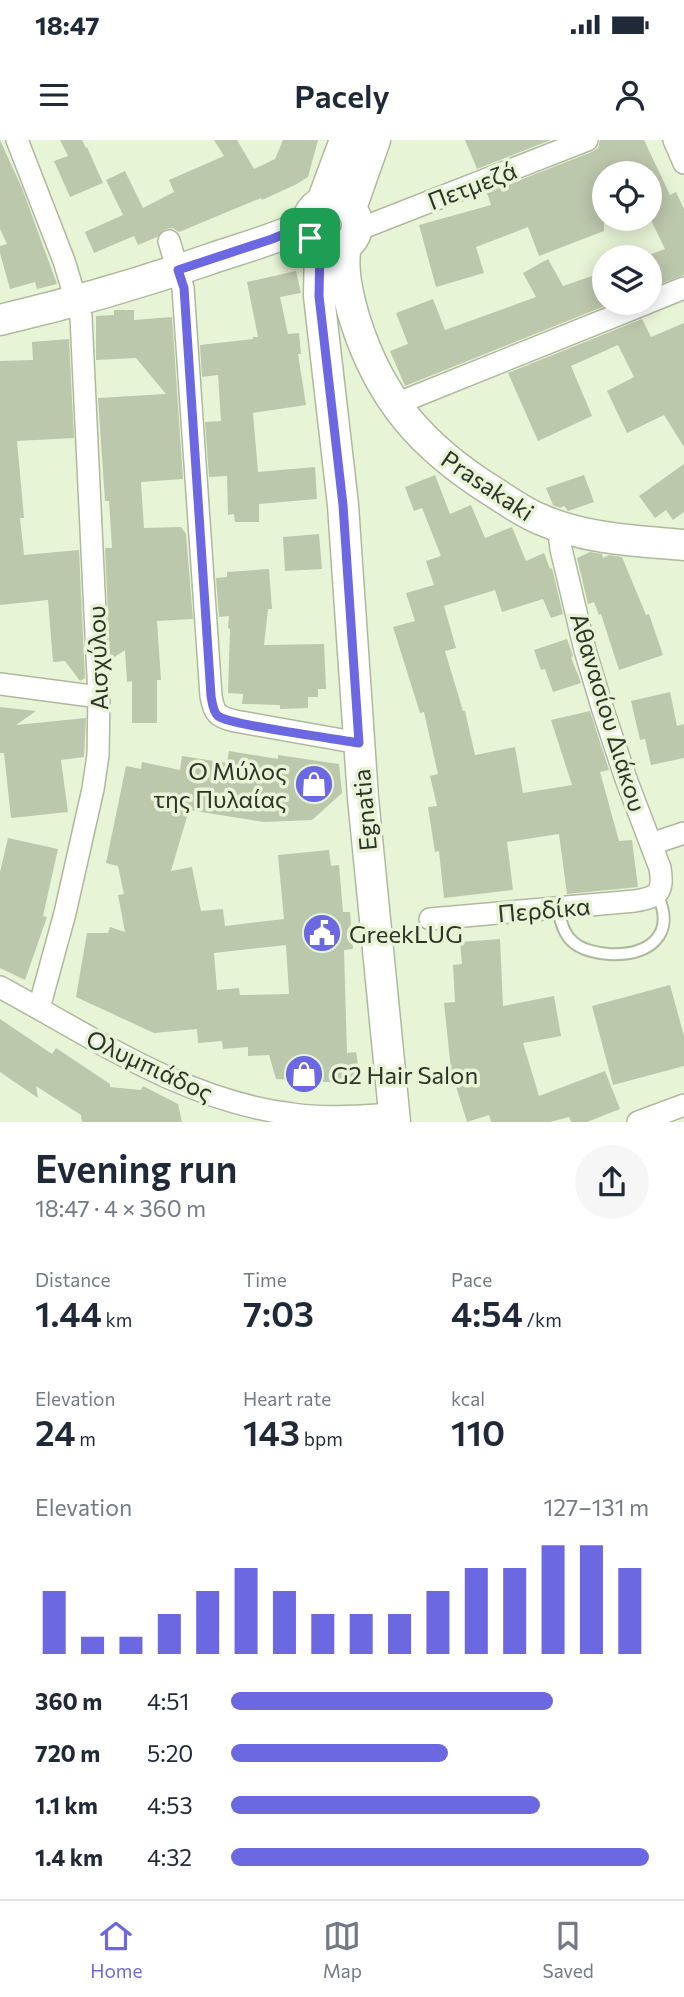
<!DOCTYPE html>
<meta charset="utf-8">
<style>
body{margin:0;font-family:Commissioner,sans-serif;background:#f6f6f7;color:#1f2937;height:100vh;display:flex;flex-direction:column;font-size:26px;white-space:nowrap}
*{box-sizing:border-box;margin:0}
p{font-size:23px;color:#747a83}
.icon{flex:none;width:38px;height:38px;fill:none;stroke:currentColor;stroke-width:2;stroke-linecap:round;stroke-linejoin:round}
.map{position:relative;height:982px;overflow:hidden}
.drawer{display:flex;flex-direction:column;background:#fff;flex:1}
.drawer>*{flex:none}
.controls{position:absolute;left:592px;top:21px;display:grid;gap:14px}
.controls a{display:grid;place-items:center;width:70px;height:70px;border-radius:50%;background:#fff;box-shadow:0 4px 18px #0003;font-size:35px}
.pin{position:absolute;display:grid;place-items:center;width:60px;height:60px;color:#fff;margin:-30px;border-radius:14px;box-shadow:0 4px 10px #0006}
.round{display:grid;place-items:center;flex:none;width:74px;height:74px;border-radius:37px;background:#f6f6f7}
.headline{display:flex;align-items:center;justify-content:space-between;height:119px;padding:0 35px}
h1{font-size:38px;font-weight:600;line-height:52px}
.figures{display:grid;grid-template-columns:repeat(3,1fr);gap:10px;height:119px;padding:7px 35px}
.figures div{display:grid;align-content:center}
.figures b{font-size:35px;font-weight:600}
.figures small{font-size:19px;font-weight:400}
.figures p{font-size:19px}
.chart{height:196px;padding:14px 35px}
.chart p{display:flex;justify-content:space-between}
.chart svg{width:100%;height:126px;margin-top:7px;stroke:#6b68e2;stroke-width:6}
ul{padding:0 35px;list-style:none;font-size:23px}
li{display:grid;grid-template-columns:112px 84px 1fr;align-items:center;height:52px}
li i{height:18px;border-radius:9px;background:#6b68e2}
.status{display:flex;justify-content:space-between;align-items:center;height:49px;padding:0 35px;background:#fff;direction:ltr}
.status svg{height:19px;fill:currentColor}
header{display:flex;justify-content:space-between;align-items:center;height:91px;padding:0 35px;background:#fff;font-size:32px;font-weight:600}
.dock{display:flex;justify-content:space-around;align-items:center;height:98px;border-top:2px solid #e0e1e3;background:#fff;font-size:19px;color:#747a83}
.dock a{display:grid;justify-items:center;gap:4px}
.dock .on{color:#6b68e2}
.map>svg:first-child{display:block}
.building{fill:#bcc8ac;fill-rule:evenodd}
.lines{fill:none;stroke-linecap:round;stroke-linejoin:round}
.lane-casing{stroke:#adb99d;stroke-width:14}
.street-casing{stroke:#adb99d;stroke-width:24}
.secondary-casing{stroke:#adb99d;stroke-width:33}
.lane{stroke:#fff;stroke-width:10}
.street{stroke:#fff;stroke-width:21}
.secondary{stroke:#fff;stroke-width:30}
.route-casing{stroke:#fff;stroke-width:14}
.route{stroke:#6b68e2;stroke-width:9}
.labels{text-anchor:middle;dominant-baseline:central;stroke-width:7;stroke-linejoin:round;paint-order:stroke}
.street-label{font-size:24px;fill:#2e3328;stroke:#e7f4d6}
.poi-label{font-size:24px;fill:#2e3328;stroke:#e7f4d6;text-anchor:start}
</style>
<div class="status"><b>18:47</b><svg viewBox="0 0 49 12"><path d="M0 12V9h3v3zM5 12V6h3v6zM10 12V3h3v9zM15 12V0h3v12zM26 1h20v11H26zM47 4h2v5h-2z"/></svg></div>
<header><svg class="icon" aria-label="menu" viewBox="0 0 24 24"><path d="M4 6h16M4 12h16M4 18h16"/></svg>Pacely<svg class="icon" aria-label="person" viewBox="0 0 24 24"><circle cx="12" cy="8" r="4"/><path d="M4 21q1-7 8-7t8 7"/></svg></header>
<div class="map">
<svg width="684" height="982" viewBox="0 0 684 982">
<rect width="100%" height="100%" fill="#e7f4d6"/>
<path class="building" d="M 0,0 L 22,48 L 57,144 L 37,149 L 35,142 L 10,149 L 0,113 L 0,106 L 7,104 L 0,89 Z
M 60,0 L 82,0 L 86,8 L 87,7 L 103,43 L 70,57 L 54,21 L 68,16 Z
M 214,0 L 237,0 L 254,29 L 275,19 L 283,0 L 318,0 L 308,37 L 297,44 L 262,60 L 261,58 L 179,92 L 173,88 L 165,89 L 157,97 L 138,105 L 134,96 L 94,113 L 85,92 L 123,75 L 106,40 L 125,31 L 143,68 L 174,52 L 169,40 L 224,16 Z
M 465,0 L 551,0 L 477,29 Z
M 600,0 L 644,0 L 670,55 L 676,52 L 684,69 L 684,135 L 649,148 L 649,115 L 665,109 L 649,76 L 649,33 L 604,33 L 604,91 L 539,116 L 528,87 L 476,107 L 484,133 L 436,147 L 419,85 L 491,65 L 487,53 L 592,12 L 598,8 Z
M 548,119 L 563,146 L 604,132 L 604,163 L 612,163 L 405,246 L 390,211 L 408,204 L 396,173 L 433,159 L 445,190 L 536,157 L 523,133 Z
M 296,131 L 301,153 L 280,157 L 288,194 L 299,193 L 301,214 L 298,214 L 306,265 L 253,273 L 258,332 L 315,327 L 317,359 L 259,364 L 259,382 L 235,382 L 234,374 L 228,375 L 227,336 L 209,337 L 205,282 L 221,281 L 218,235 L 202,237 L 200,205 L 253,199 L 253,197 L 258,197 L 247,142 Z
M 114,170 L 134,170 L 134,180 L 172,177 L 183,339 L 141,342 L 144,388 L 181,387 L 186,394 L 193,479 L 157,481 L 161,540 L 157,540 L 157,583 L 132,583 L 132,541 L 127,542 L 125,510 L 110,520 L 105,408 L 112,408 L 109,361 L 105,361 L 98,258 L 166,254 L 136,218 L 96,220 L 96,176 L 114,175 Z
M 642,179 L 651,197 L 684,183 L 684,307 L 664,275 L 627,293 L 607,251 L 634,237 L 618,205 L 571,226 L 592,276 L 538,301 L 508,233 Z
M 69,199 L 74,298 L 17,301 L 24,378 L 20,378 L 24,415 L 79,410 L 85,538 L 80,541 L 65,521 L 53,522 L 48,460 L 0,465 L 0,221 L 33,220 L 32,202 Z
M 684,324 L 684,372 L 673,380 L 666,370 L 655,378 L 639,356 Z
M 435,335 L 450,374 L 471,365 L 485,398 L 512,387 L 526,421 L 544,413 L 550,429 L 552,428 L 563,474 L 551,478 L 543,459 L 502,472 L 495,450 L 444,466 L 456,508 L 445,511 L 463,571 L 465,571 L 475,615 L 515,607 L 523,653 L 572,645 L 551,580 L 590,571 L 609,630 L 600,632 L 619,701 L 632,700 L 638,747 L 567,754 L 559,694 L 507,702 L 513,750 L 444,758 L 439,711 L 435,712 L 428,667 L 437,666 L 430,636 L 438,634 L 424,572 L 420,573 L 393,487 L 415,481 L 406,453 L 434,445 L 426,421 L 441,416 L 422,368 L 414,371 L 405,347 Z
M 584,335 L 594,362 L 568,371 L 564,366 L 560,368 L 553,365 L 546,348 Z
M 319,394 L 322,429 L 285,431 L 283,397 Z
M 590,412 L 602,414 L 603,418 L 609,415 L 622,417 L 646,475 L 649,474 L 663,515 L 619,530 L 601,474 L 599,475 L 594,462 L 588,464 L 577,418 Z
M 269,429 L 272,469 L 268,469 L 264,505 L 324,504 L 326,549 L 318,549 L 318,557 L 308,557 L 308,568 L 280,569 L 280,565 L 242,564 L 243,554 L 228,553 L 230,489 L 228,488 L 229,476 L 219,477 L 216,438 L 227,437 L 227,432 Z
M 567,499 L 573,516 L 571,517 L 581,543 L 553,552 L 545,529 L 541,530 L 534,510 Z
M 670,552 L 677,586 L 684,584 L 684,618 L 651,625 L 645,599 L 640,600 L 631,561 Z
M 0,567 L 36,571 L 16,585 L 86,578 L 84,617 L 61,620 L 68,672 L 11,678 L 4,613 L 0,613 Z
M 229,611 L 278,619 L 278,615 L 339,624 L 342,653 L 312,680 L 264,682 L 189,670 L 171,731 L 192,727 L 201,771 L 223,769 L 225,786 L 284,779 L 278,715 L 329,710 L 331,726 L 339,725 L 343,772 L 350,772 L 353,809 L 344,810 L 347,913 L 356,912 L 361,944 L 276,939 L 269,915 L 248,916 L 248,907 L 223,909 L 222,901 L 198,903 L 197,889 L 154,893 L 76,857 L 87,793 L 108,793 L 110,787 L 125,792 L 118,755 L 124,754 L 118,726 L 106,723 L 126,626 L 141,629 L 142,622 L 180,630 L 182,616 L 227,623 ZM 286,805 L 289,854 L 240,855 L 239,848 L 217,850 L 214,813 Z
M 8,698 L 58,709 L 43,776 L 47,777 L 25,840 L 0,828 L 0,732 Z
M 500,799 L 503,866 L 554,856 L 561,896 L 523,903 L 539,956 L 605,931 L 620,969 L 587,982 L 571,982 L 569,977 L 550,982 L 491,982 L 489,975 L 467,982 L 451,930 L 444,863 L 455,862 L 453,825 L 462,824 L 460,802 Z
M 670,845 L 684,896 L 684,926 L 613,945 L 592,866 Z
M 0,879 L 52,914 L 56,908 L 110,944 L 110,947 L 141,950 L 143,946 L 178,964 L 182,982 L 82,982 L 81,975 L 36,946 L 38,958 L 0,932 Z"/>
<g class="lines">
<g class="lane-casing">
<path id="lane" d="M 557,768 C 561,780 563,794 573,802 C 583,811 597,813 609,814 C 649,816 677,795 657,754"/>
</g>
<g class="street-casing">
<path id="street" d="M 17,0 L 64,121 L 81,177 L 99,557 L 98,615 L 93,649 L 65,773 L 39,868
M 674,0 L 684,23
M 357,90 L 587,0
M 169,101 L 183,148 L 211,556 C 214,574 218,577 235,581 L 359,603
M 649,162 L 684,148
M 396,264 L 647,163
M 0,544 L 99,557
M 651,704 L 684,693
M 430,779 L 635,761 C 658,757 664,753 660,728 L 626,639 L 603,570 L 585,510 L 561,409 L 560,401 L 563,388
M 0,847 C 93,897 184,961 292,974 C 326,979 360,976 393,974
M 638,982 L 684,965"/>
</g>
<g class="secondary-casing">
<path id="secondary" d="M307 85a25 25 0 1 1 50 0a25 25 0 1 1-50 0Z
M 322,62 L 345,0
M 351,68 L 375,0
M 346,106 C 341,129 348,157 355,180 C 380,259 422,307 492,351 C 508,361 524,373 542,380 C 586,399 637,401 684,405
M 320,107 L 319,156 L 343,365 L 363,658 L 395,982
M 0,180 C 72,163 141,143 210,119 C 243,108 275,99 306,85"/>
</g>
<use href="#lane" class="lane"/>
<use href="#street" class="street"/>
<use href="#secondary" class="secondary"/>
</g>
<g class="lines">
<g class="route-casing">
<path id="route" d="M 306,85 L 310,98 L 320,107 L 319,156 L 343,365 L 359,603 C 337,599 229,585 218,576 C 213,572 212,562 211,556 L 184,148 L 178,130 L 272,99 Z"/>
</g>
<use href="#route" class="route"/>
</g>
<defs>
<g id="shop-disc" transform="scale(2.0125)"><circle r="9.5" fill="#6b68e2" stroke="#e7f4d6"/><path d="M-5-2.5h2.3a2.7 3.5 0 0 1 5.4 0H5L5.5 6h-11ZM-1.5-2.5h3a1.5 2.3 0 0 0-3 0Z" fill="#fff"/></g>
<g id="civic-disc" transform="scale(2.0125)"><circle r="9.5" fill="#6b68e2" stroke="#e7f4d6"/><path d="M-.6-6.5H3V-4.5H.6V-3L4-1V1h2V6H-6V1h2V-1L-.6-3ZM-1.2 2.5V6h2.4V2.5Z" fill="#fff"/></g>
</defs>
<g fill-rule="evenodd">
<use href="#shop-disc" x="314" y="644"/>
<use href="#civic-disc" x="322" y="793"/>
<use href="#shop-disc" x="304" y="934"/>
</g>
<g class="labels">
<g class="street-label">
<text transform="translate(472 45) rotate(-21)">Πετμεζά</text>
<text transform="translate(488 345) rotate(34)">Prasakaki</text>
<text transform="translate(97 518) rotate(-92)">Αισχύλου</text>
<text transform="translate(609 572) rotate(73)">Αθανασίου Διάκου</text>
<text transform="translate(364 670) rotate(-95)">Egnatia</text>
<text transform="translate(544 769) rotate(-5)">Περδίκα</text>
<text transform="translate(150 925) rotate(25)">Ολυμπιάδος</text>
</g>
<g class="poi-label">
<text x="287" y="630" text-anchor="end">Ο Μύλος<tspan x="287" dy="28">της Πυλαίας</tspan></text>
<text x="349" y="793">GreekLUG</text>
<text x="331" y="934">G2 Hair Salon</text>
</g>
</g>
</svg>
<div class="controls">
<a><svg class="icon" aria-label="locate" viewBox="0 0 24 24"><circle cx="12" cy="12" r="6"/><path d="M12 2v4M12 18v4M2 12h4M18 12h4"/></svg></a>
<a><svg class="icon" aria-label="layers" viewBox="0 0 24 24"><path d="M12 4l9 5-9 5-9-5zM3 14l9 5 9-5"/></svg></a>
</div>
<div class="pin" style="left:310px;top:98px;background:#1e9e55"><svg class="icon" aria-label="arrive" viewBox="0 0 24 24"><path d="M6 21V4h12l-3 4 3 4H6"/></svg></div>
</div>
<section class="drawer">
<div class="headline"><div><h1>Evening run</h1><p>18:47 · 4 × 360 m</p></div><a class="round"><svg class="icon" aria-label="share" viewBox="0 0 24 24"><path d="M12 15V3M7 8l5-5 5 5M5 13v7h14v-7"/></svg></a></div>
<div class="figures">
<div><p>Distance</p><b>1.44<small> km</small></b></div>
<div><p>Time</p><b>7:03</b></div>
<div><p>Pace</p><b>4:54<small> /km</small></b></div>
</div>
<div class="figures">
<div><p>Elevation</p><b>24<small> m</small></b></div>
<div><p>Heart rate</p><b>143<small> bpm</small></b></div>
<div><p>kcal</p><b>110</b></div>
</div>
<div class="chart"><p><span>Elevation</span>127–131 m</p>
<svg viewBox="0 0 160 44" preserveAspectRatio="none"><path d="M5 44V22M15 44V38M25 44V38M35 44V30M45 44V22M55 44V14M65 44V22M75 44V30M85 44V30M95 44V30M105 44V22M115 44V14M125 44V14M135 44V6M145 44V6M155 44V14"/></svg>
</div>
<ul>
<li><b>360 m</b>4:51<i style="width:77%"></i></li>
<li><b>720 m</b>5:20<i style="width:52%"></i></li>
<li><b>1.1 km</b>4:53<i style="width:74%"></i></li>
<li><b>1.4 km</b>4:32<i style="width:100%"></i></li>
</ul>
</section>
<nav class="dock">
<a class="on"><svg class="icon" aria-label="home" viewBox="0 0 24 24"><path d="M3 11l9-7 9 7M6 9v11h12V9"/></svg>Home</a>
<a><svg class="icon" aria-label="map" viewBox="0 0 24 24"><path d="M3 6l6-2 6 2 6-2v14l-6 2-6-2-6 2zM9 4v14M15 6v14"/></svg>Map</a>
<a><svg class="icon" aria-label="saved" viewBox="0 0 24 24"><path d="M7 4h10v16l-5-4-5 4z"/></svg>Saved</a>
</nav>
